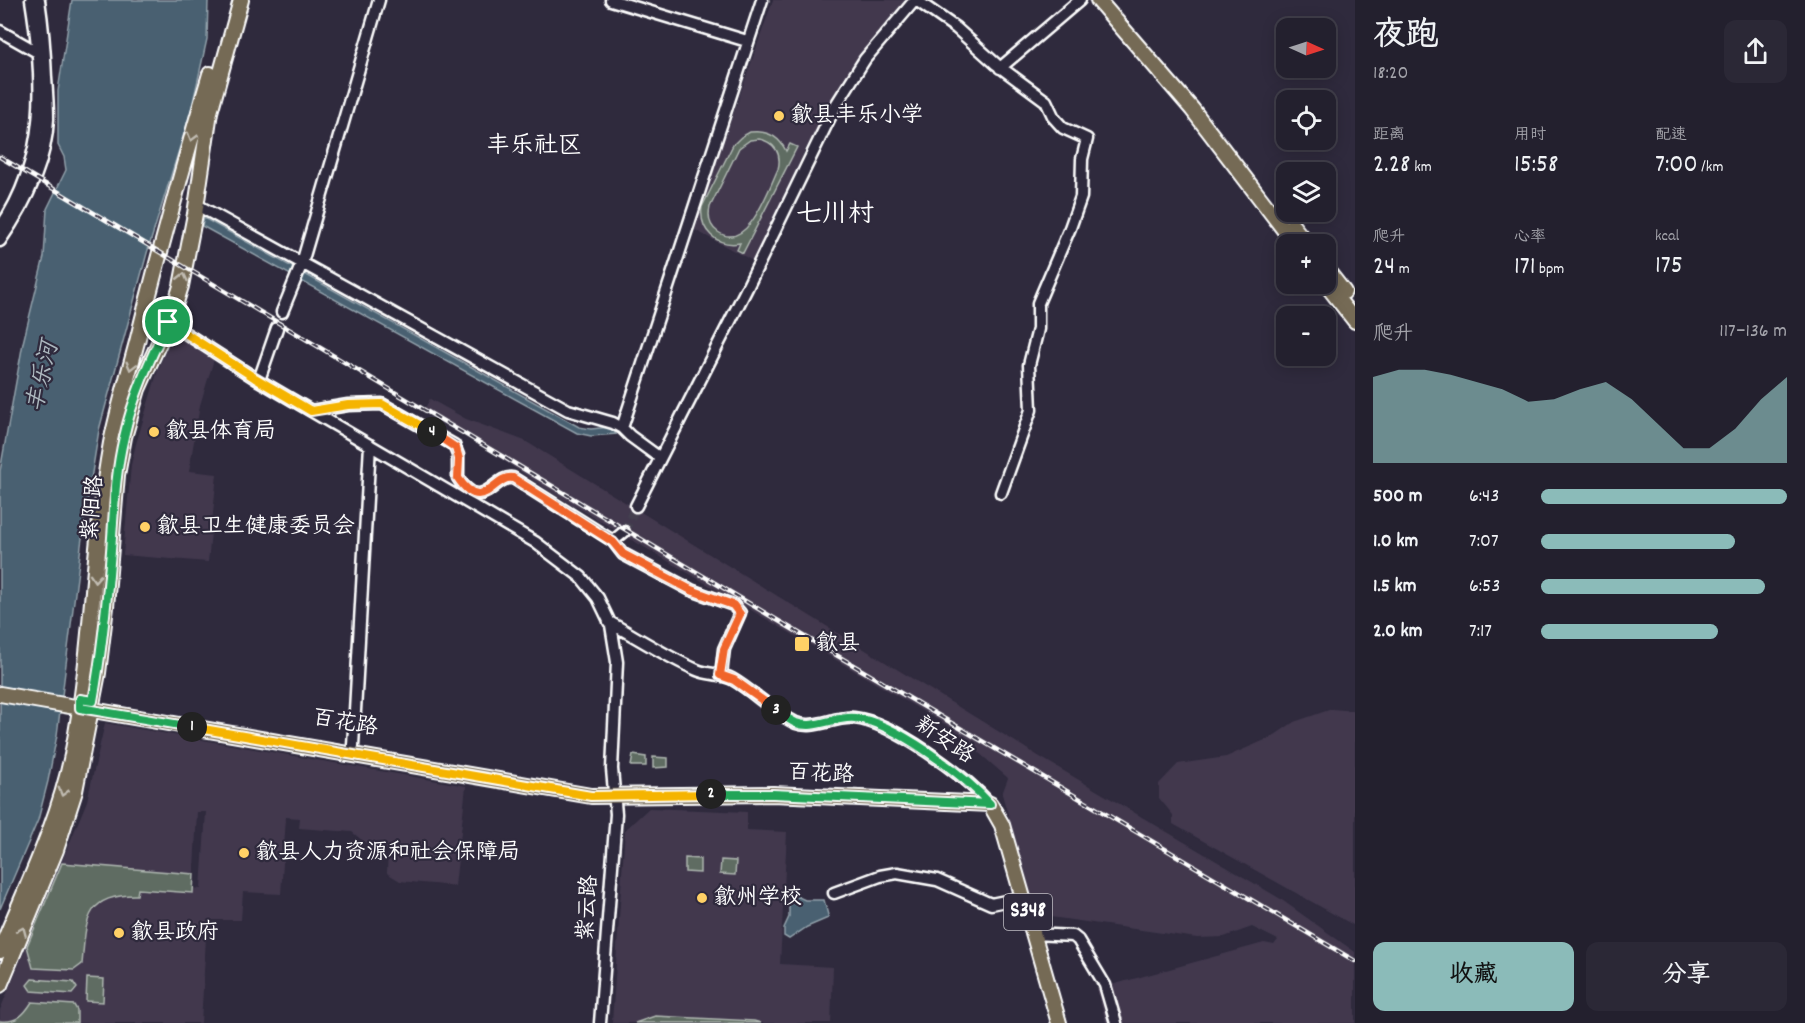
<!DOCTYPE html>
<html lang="zh">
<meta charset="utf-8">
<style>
body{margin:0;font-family:Dekko,"LXGW WenKai TC",sans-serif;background:#2b2836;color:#f1f3f6;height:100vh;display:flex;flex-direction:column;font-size:22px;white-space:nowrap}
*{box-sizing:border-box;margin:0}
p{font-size:20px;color:#a3a3aa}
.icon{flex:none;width:33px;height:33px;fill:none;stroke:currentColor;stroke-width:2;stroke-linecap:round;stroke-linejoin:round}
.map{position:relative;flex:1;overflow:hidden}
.details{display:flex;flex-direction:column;background:#23202e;width:450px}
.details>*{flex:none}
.needle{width:39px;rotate:93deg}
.controls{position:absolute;left:1276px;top:18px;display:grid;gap:12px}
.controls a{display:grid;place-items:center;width:60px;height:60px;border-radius:12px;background:#23202e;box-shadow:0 3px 15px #0003,0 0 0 2px #403e4a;font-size:30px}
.pin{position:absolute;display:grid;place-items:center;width:51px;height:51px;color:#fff;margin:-26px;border:3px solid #fff;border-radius:50%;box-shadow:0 2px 6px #0007}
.km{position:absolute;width:30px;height:30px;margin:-15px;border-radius:50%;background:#222;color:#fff;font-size:16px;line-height:30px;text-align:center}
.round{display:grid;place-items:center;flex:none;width:63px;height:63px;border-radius:12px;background:#2b2836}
.overview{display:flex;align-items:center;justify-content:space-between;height:102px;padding:0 18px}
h1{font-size:33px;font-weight:600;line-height:45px}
.stats{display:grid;grid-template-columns:repeat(3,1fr);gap:9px;height:102px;padding:6px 18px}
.stats div{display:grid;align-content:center}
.stats b{font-size:26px;font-weight:600}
.stats small{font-size:16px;font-weight:400}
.stats p{font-size:16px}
.chart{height:168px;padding:12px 18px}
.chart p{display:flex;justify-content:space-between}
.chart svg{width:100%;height:108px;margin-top:6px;fill:#8bbbb9;opacity:.7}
.action{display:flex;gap:12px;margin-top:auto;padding:12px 18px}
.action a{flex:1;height:69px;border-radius:12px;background:#8bbbb9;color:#111;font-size:24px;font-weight:600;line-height:69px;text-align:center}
.action a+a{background:#2b2836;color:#f1f3f6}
ul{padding:0 18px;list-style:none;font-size:20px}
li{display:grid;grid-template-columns:96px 72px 1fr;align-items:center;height:45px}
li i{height:15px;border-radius:8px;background:#8bbbb9}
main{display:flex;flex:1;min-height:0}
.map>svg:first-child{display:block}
.built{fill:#42394e;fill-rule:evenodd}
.green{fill:#5e6c62;stroke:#aeb6b0;stroke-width:1.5;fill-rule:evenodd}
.water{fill:#486171;stroke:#91a0aa;stroke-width:1.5}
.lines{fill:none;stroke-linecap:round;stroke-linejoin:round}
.minor-tunnel{stroke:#443f50;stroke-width:10;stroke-dasharray:10 5;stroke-linecap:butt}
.minor-casing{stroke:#fff;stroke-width:15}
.major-casing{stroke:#fff;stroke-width:18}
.minor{stroke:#2f2a3d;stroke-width:10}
.major{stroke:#756a55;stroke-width:14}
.rail-casing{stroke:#fff;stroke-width:4.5}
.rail{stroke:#2f2a3d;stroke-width:2;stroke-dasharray:7;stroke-linecap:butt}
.oneway{stroke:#c1bcb2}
.split-1-casing{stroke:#fff;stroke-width:12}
.split-2-casing{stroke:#fff;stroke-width:12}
.split-3-casing{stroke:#fff;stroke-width:12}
.split-4-casing{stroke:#fff;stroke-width:12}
.split-5-casing{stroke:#fff;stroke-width:12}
.split-1{stroke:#22a559;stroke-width:8}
.split-2{stroke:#f5b400;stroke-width:8}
.split-3{stroke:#22a559;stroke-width:8}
.split-4{stroke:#f0652b;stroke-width:8}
.split-5{stroke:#f5b400;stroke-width:8}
.poi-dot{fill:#ffd166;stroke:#2f2a3d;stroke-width:2}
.labels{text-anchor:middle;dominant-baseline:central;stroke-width:4.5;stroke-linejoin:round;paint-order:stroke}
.shield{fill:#2f2a3d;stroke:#c1bfc5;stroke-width:1.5}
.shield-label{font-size:21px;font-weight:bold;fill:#fff}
.poi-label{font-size:22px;fill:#fff;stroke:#2f2a3d;text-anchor:start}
.street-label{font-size:22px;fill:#fff;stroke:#2f2a3d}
.neighbourhood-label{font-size:24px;fill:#fff;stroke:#2f2a3d}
.water-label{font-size:24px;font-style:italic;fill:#adb8bf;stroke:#2f2a3d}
.quarter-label{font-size:26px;fill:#fff;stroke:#2f2a3d}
</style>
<main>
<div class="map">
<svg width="1355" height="1023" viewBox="0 0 1355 1023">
<rect width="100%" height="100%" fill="#2f2a3d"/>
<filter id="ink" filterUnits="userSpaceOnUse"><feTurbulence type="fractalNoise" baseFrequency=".0167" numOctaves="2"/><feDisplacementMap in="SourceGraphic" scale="12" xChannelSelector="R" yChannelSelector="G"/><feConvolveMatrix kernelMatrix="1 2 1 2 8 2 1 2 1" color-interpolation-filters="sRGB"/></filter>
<g filter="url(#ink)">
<path class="built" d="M 773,0 L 906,0 L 882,27 L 844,82 L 805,150 L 755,262 L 693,229 Z
M 173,333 L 179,334 L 215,356 L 200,405 L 189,471 L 217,474 L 208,562 L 123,555 L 131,465 L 136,444 L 158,370 Z
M 430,399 L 466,419 L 525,441 L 1040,757 L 1279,898 L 1355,952 L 1355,1023 L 1106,1023 L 1097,989 L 1264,943 L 1274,945 L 1278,940 L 1252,927 L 1224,937 L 1197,938 L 1037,915 L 1002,794 L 1008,778 L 948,726 L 554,494 L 425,408 Z
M 1332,709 L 1355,711 L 1355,926 L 1173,824 L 1173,815 L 1159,798 L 1159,784 L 1178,764 L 1226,757 L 1272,737 L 1294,722 Z
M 105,723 L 466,786 L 455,886 L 400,881 L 387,873 L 388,851 L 373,849 L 352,832 L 299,828 L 300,818 L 286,817 L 281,894 L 243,892 L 241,920 L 207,920 L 201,1023 L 0,1023 L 0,1010 L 87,801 ZM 197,812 L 206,812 L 201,889 L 193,888 Z
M 649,808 L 747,812 L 747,830 L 787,832 L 780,964 L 833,967 L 831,1023 L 612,1023 L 625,830 Z"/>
<path class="green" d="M 750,132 C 767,130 779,136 786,151 L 790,144 L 797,147 L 743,253 L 737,250 L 740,243 C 717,247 699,231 702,207 L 733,145 L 741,137 ZM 759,139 C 775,142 782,154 778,169 C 769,188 748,253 718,232 C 709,226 708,216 710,207 L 739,148 L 750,140 Z
M 633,755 L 646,757 L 646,766 L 631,766 Z
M 653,757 L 668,758 L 668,767 L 653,768 Z
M 685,858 L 700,859 L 700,873 L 685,872 Z
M 721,860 L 736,861 L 735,875 L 720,874 Z
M 62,863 L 194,874 L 193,893 L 138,889 L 137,895 C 84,894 86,922 82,964 L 74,970 L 33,968 L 27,946 Z
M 87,978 L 104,979 L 103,1002 L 86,1001 Z
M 32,979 L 73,982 L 77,988 L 72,994 L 31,991 L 27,985 Z
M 32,1002 L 74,1005 L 77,1010 L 77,1023 L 0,1023 L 0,1021 C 16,1023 24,1015 32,1002 Z
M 655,1016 L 754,1021 L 761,1023 L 635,1023 Z"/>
<path class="water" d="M 72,0 L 208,0 L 207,39 L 191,111 L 147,253 L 99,430 L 84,522 L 57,735 L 48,781 L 38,820 L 0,909 L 0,471 L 23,343 L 44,257 L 47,209 L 66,170 L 64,157 L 58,145 L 58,91 Z
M 204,218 L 579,427 L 591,429 L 610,427 L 616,434 L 591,436 L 577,433 L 202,226 Z
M 794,895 L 805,900 L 824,900 L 828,915 L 828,918 L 807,927 L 789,939 L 784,936 L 784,928 L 789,917 L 789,898 Z"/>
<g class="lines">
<path class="minor-tunnel" d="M 624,532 L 636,506"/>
<g class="minor-casing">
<path id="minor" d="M 611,0 L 747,41
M 916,0 L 956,28 L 996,64 L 1046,101 L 1054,118 L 1063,128 L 1087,139 L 1082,159 L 1081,197 L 1070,228 L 1038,303 L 1038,329 L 1029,365 L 1031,410 L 1001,493
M 0,31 L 37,52
M 1000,68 L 1080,0
M 197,205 L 568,410 L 613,423 L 622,428 L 630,436 L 660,458
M 0,228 C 48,158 44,81 31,0
M 0,241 C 25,205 46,164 48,119 C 48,105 47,91 46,78 C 45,52 43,26 39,0
M 282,312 L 302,263 L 379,0
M 168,322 L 255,378 L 535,542 L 581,577 L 598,598 L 611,625 L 617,662 L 612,769 L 616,814 L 600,1023
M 259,380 L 277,328
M 311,411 L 348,405 L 382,404 L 454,445 L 458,455 L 458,478 C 483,516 494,474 513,478 L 613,541 L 623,554 L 691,590 L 733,605 L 740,613 L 724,649 L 721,675
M 622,428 L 762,0
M 636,506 L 747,288 L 836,105 L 865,59 L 915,0
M 613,541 L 624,532
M 609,622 C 638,638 667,657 697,670 C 708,675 721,673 732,679 C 753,691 774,713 796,723 C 814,730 835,716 854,718 C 893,722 964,775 990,804
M 353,746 L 370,445
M 834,893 L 880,876 L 897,873 L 937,880 L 991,904 L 1015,899
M 1034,934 L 1073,936 L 1078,940 L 1105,985 L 1116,1023"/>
</g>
<g class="major-casing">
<path id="major" d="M 1098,0 L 1192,109 L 1295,244
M 1292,225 L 1307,244
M 1326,269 L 1344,292
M 1326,284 L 1355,321
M 0,694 L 591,796 L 773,794 L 990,804
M 990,804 L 1002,825 L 1059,1023
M 0,951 C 26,887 58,823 72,755 C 93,652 92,546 111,443 C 118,409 128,376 137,342 C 159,252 184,163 210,74
M 0,985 L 56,850 L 75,791 L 98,673 L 106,607 L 117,475 L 124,437 L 138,389 L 173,312 L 181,286 L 195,214 L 210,112 L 241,0"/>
</g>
<use href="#minor" class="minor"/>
<use href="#major" class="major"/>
<g class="rail-casing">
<path id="rail" d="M 0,157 L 804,636 L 1355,961"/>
</g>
<use href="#rail" class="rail"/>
</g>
<defs><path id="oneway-chevron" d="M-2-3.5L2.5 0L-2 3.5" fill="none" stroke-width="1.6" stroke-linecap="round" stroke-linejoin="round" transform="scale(1.5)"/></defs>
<g class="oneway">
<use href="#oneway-chevron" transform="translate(192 137) rotate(106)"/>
<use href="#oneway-chevron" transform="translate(183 277) rotate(-77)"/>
<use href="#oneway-chevron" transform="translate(131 366) rotate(104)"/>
<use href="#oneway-chevron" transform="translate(95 578) rotate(94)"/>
<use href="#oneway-chevron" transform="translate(63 792) rotate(106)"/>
<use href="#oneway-chevron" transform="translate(22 931) rotate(-67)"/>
</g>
</g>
<g class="lines" filter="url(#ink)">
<g class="split-1-casing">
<path id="split-1" d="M 168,322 C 150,359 133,396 124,437 C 115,474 114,513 111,551 C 107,601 102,652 93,701 L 80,699 L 80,708 L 192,727"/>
</g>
<g class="split-2-casing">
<path id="split-2" d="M 192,727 L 591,796 L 711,794"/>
</g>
<g class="split-3-casing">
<path id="split-3" d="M 711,794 L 773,794 L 990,804 C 964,775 894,722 855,718 C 835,716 814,730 796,723 C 789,720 782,714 776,710"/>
</g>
<g class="split-4-casing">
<path id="split-4" d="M 432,432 L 456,448 L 459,459 L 458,478 C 483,516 494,474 513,478 L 613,542 L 623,554 L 691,590 L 733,605 L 740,614 L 724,649 L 720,675 L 734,680 L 776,710"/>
</g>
<g class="split-5-casing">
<path id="split-5" d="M 168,322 L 255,378 L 311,411 L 348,405 L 382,404 L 432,432"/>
</g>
<use href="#split-1" class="split-1"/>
<use href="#split-2" class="split-2"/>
<use href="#split-3" class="split-3"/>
<use href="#split-4" class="split-4"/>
<use href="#split-5" class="split-5"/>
</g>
<g class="poi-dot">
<circle cx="779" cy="116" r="6"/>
<circle cx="154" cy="432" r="6"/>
<circle cx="145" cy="527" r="6"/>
<rect x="794" y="636" width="16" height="16" rx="3"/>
<circle cx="244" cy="853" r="6"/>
<circle cx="702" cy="898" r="6"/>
<circle cx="119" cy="933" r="6"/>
</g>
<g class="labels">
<rect class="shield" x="1004" y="894" width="48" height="36" rx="4.5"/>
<g class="shield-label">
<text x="1028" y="912">S348</text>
</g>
<g class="poi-label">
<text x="791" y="116">歙县丰乐小学</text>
<text x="166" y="432">歙县体育局</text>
<text x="157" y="527">歙县卫生健康委员会</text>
<text x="816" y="644">歙县</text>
<text x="256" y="853">歙县人力资源和社会保障局</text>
<text x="714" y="898">歙州学校</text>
<text x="131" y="933">歙县政府</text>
</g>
<g class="street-label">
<text transform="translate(94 508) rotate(-85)">紫阳路</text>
<text transform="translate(345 724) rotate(10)">百花路</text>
<text transform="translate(944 741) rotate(34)">新安路</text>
<text transform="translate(821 775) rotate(3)">百花路</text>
<text transform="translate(589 908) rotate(-86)">紫云路</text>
</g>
<g class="neighbourhood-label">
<text x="534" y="147">丰乐社区</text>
</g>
<g class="water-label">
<text transform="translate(44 377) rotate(-77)">丰乐河</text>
</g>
<g class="quarter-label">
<text x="835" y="215">七川村</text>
</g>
</g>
</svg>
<div class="controls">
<a><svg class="needle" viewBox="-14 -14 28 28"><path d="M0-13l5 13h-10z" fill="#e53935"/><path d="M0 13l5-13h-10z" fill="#a3a3aa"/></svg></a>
<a><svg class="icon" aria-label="locate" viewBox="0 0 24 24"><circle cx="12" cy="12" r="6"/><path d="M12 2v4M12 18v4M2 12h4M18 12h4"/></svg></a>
<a><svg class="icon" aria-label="layers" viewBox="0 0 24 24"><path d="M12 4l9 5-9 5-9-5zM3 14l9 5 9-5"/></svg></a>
<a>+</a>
<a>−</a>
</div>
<div class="pin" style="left:168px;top:322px;background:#1e9e55"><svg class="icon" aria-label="arrive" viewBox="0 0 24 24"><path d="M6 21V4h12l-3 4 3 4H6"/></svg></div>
<b class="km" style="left:192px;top:727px">1</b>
<b class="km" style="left:711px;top:794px">2</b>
<b class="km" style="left:776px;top:710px">3</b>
<b class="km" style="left:432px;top:432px">4</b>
</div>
<section class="details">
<div class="overview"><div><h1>夜跑</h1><p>18:20</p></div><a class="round"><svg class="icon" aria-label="share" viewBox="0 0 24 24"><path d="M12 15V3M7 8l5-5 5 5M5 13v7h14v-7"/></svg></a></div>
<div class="stats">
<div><p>距离</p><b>2.28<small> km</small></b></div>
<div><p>用时</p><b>15:58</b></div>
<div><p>配速</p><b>7:00<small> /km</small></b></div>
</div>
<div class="stats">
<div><p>爬升</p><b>24<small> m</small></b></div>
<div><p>心率</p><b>171<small> bpm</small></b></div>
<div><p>kcal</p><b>175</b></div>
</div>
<div class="chart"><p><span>爬升</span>117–136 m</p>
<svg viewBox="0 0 160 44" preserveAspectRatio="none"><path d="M0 44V9L10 6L20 6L30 8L40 11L50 14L60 19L70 18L80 14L90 11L100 18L110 28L120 38L130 38L140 30L150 18L160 9V44z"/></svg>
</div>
<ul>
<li><b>500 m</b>6:43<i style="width:100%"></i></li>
<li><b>1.0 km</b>7:07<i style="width:79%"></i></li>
<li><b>1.5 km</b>6:53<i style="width:91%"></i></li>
<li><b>2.0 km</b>7:17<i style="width:72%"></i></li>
</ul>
<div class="action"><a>收藏</a><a>分享</a></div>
</section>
</main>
